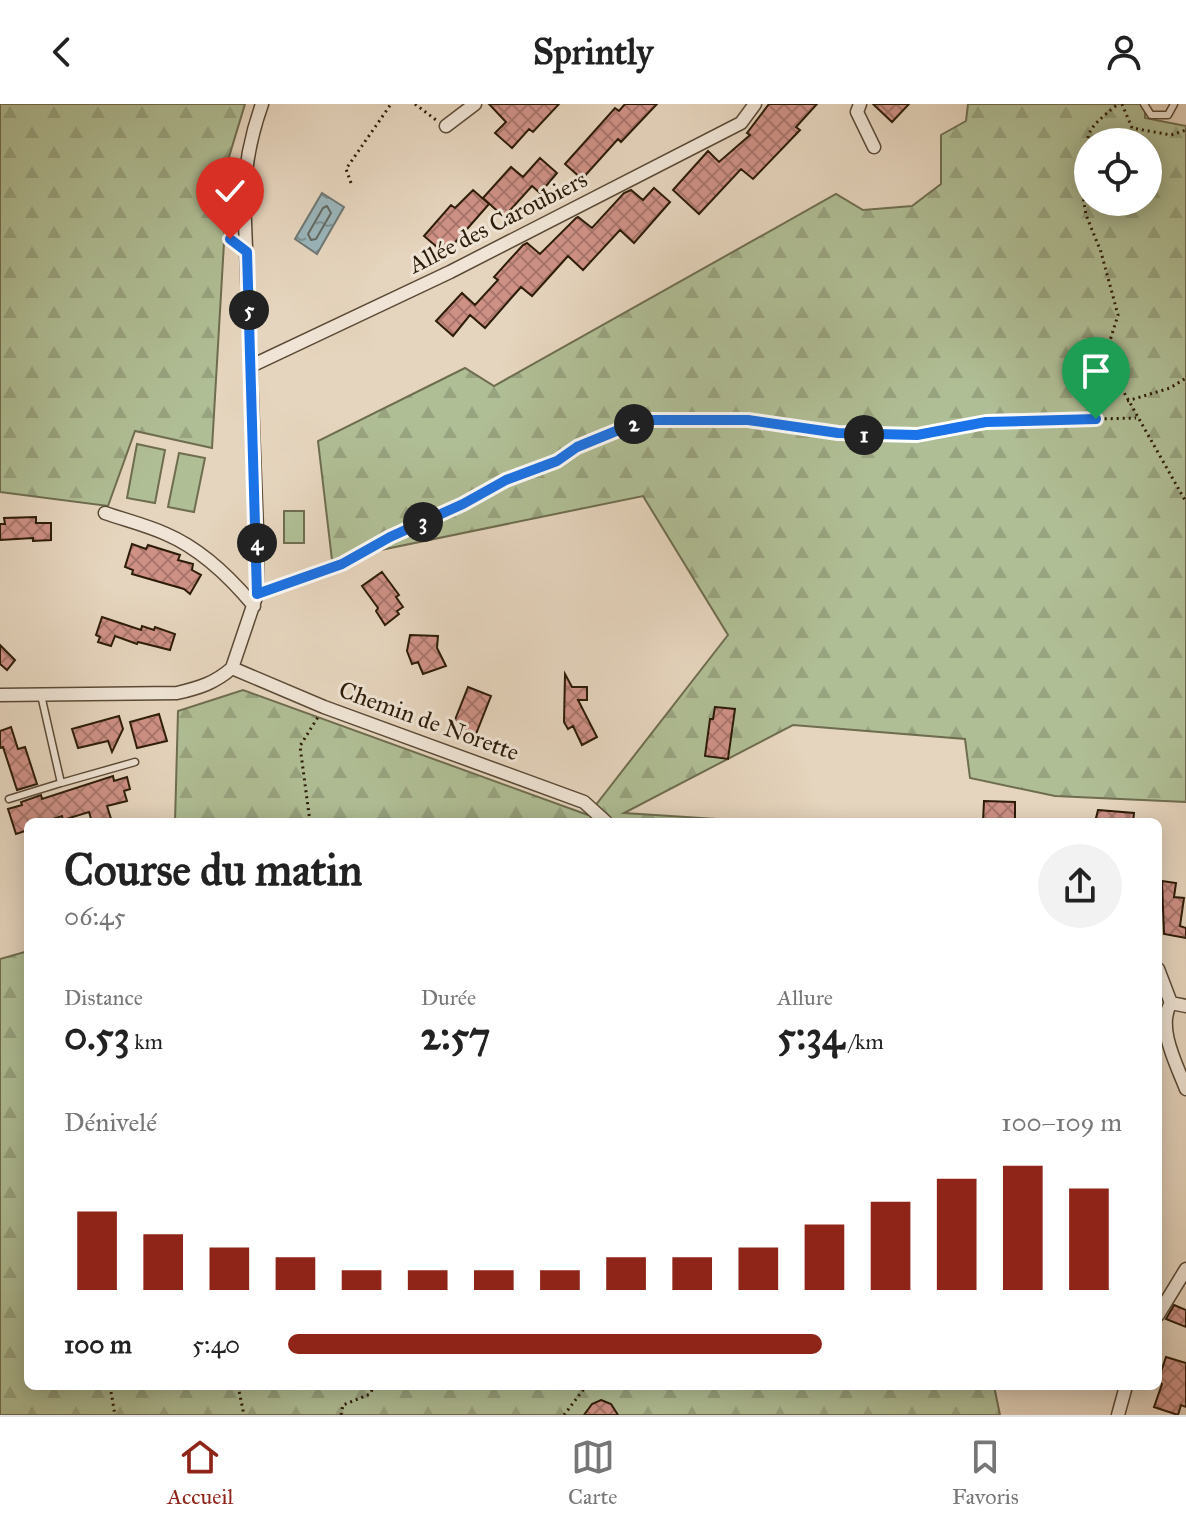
<!DOCTYPE html>
<html lang="fr">
<meta charset="utf-8">
<style>
body{margin:0;font-family:"IM FELL Great Primer",serif;background:#f2f2f2;color:#222;height:100vh;display:flex;flex-direction:column;font-size:30px;white-space:nowrap}
*{box-sizing:border-box;margin:0}
p{font-size:26px;color:#767676}
.icon{flex:none;width:44px;height:44px;fill:none;stroke:currentColor;stroke-width:2;stroke-linecap:round;stroke-linejoin:round}
.map{position:relative;flex:1;overflow:hidden}
.drawer{position:absolute;left:24px;top:714px;width:1138px;height:572px;display:flex;flex-direction:column;background:#fff;border-radius:12px;box-shadow:0 4px 20px #0003}
.drawer>*{flex:none}
.buttons{position:absolute;left:1074px;top:24px;display:grid;gap:16px}
.buttons a{display:grid;place-items:center;width:88px;height:88px;border-radius:50%;background:#fff;box-shadow:0 4px 20px #0003;font-size:40px}
.pin{position:absolute;display:grid;place-items:center;width:68px;height:68px;color:#fff;margin:-82px -34px;border-radius:50% 50% 50% 0;rotate:-45deg;box-shadow:0 0 8px #0007}
.pin .icon{rotate:45deg}
.km{position:absolute;width:40px;height:40px;margin:-20px;border-radius:50%;background:#222;color:#fff;font-size:22px;line-height:40px;text-align:center}
.round{display:grid;place-items:center;flex:none;width:84px;height:84px;border-radius:42px;background:#f2f2f2}
.overview{display:flex;align-items:center;justify-content:space-between;height:136px;padding:0 40px}
h1{font-size:44px;font-weight:700;line-height:60px}
.stats{display:grid;grid-template-columns:repeat(3,1fr);gap:12px;height:136px;padding:8px 40px}
.stats div{display:grid;align-content:center}
.stats b{font-size:40px;font-weight:700}
.stats small{font-size:22px;font-weight:400}
.stats p{font-size:22px}
.chart{height:224px;padding:16px 40px}
.chart p{display:flex;justify-content:space-between}
.chart svg{width:100%;height:144px;margin-top:8px;stroke:#8f2418;stroke-width:6}
ul{padding:0 40px;list-style:none;font-size:26px}
li{display:grid;grid-template-columns:128px 96px 1fr;align-items:center;height:60px}
li i{height:20px;border-radius:10px;background:#8f2418}
header{display:flex;justify-content:space-between;align-items:center;height:104px;padding:0 40px;background:#fff;font-size:36px;font-weight:700}
.dock{display:flex;justify-content:space-around;align-items:center;height:112px;border-top:2px solid #e0e0e0;background:#fff;font-size:22px;color:#767676}
.dock a{display:grid;justify-items:center;gap:4px}
.dock .selected{color:#8f2418}
.map>svg:first-child{display:block}
.forest{fill:url(#forest-firs);stroke:#6e6d4f;stroke-width:2;fill-rule:evenodd}
.pitch{fill:#b0be95;stroke:#6e6d4f;stroke-width:2}
.water{fill:url(#water-ripples);stroke:#6f7874;stroke-width:2}
.lines{fill:none;stroke-linecap:round;stroke-linejoin:round}
.shore{stroke:#646962;stroke-width:2}
.building{fill:url(#building-cross-hatch);stroke:#2d1c09;stroke-width:2}
.service-casing{stroke:#5b4a36;stroke-width:9}
.minor-casing{stroke:#5b4a36;stroke-width:15}
.path{stroke:#2d1c09;stroke-width:3;stroke-dasharray:2 4;stroke-linecap:butt}
.service{stroke:#efe4d5;stroke-width:6}
.minor{stroke:#efe4d5;stroke-width:12}
.route-casing{stroke:#fff;stroke-width:16}
.route{stroke:#1a73e8;stroke-width:10}
.labels{text-anchor:middle;dominant-baseline:central;stroke-width:6;stroke-linejoin:round;paint-order:stroke}
.street-label{font-size:24px;fill:#2d1c09;stroke:#efe4d5}
</style>
<header><svg class="icon" aria-label="back" viewBox="0 0 24 24"><path d="M15 5l-7 7 7 7"/></svg>Sprintly<svg class="icon" aria-label="person" viewBox="0 0 24 24"><circle cx="12" cy="8" r="4"/><path d="M4 21q1-7 8-7t8 7"/></svg></header>
<div class="map">
<svg width="1186" height="1311" viewBox="0 0 1186 1311">
<defs>
<pattern id="forest-firs" width="22" height="20" patternUnits="userSpaceOnUse" patternTransform="scale(2)"><rect width="22" height="20" fill="#b0be95"/><path d="M5 1l3.5 6h-7zM16 11l3.5 6h-7z" fill="#98a37f"/></pattern>
<pattern id="water-ripples" width="26" height="14" patternUnits="userSpaceOnUse" patternTransform="scale(2)"><rect width="26" height="14" fill="#9bb6bc"/><path d="M2 4q2-2 4 0t4 0M15 11q2-2 4 0t4 0" fill="none" stroke="#7f9397"/></pattern>
<pattern id="building-cross-hatch" width="8" height="8" patternUnits="userSpaceOnUse" patternTransform="scale(2)"><rect width="8" height="8" fill="#cf9186"/><path d="M0 0l8 8M0 8l8-8" fill="none" stroke="#a8766c"/></pattern>
</defs>
<rect width="100%" height="100%" fill="#e6d5be"/>
<filter id="stains"><feTurbulence type="fractalNoise" baseFrequency=".0025" numOctaves="4"/><feColorMatrix values="0 0 0 0 .2 0 0 0 0 .09 0 0 0 0 .02 0 0 0 .5 -.17"/></filter>
<radialGradient id="worn" r=".72"><stop offset=".6" stop-color="#630" stop-opacity="0"/><stop offset="1" stop-color="#630" stop-opacity=".3"/></radialGradient>
<path class="forest" d="M 0,0 L 245,0 L 229,53 L 212,344 L 135,327 L 108,402 L 0,388 Z
M 968,0 L 1145,0 L 1145,14 L 1186,22 L 1186,698 L 1055,692 L 970,674 L 965,635 L 793,621 L 624,709 L 763,718 L 175,718 L 178,607 L 243,586 L 588,711 L 728,531 L 643,392 L 332,456 L 318,337 L 465,264 L 494,282 L 836,90 L 863,106 L 912,102 L 941,80 L 941,31 L 966,17 ZM 1088,38 L 1148,38 L 1148,98 L 1088,98 Z
M 28,847 L 28,1282 L 994,1282 L 1000,1311 L 0,1311 L 0,855 Z"/>
<path class="pitch" d="M 137,340 L 165,346 L 155,399 L 127,394 Z
M 179,349 L 205,354 L 194,408 L 168,403 Z
M 284,407 L 304,407 L 304,439 L 284,439 Z"/>
<path class="water" d="M 322,89 L 344,103 L 317,150 L 295,135 Z"/>
<g class="lines">
<path class="shore" d="M 327,102 L 331,109 L 316,135 L 311,136 L 308,130 L 323,104 Z"/>
</g>
<path class="building" d="M 489,0 L 559,0 L 533,28 L 529,25 L 512,44 L 495,29 L 506,18 Z
M 625,0 L 657,0 L 621,38 L 618,35 L 582,75 L 565,60 L 615,4 L 619,7 Z
M 769,0 L 817,0 L 796,23 L 800,26 L 753,75 L 741,65 L 699,110 L 673,86 L 708,47 L 719,58 L 750,31 L 747,29 Z
M 873,0 L 909,0 L 892,18 Z
M 540,54 L 557,69 L 540,89 L 532,82 L 504,113 L 483,94 L 511,63 L 523,73 Z
M 654,84 L 670,98 L 634,139 L 620,126 L 583,166 L 568,152 L 532,192 L 521,183 L 485,224 L 470,211 L 453,232 L 436,217 L 462,189 L 475,201 L 498,176 L 494,173 L 523,141 L 527,139 L 540,150 L 576,114 L 578,113 L 592,124 L 624,89 L 631,86 L 643,96 Z
M 473,86 L 489,100 L 445,150 L 424,132 L 451,101 L 455,104 Z
M 36,413 L 36,419 L 51,419 L 51,436 L 33,437 L 33,434 L 0,436 L 0,420 L 5,420 L 4,414 Z
M 132,440 L 146,445 L 148,441 L 180,451 L 178,456 L 193,460 L 192,466 L 201,471 L 190,490 L 184,485 L 132,470 L 133,466 L 125,463 Z
M 382,468 L 399,491 L 396,493 L 403,503 L 397,507 L 399,510 L 385,521 L 376,507 L 378,504 L 362,482 Z
M 102,513 L 141,526 L 142,522 L 154,526 L 155,523 L 175,530 L 170,546 L 138,538 L 137,540 L 115,532 L 111,542 L 98,538 L 100,533 L 96,531 Z
M 410,531 L 438,532 L 437,544 L 446,562 L 423,570 L 418,558 L 412,560 L 407,547 Z
M 0,541 L 15,556 L 7,566 L 0,560 Z
M 565,570 L 572,583 L 587,583 L 587,596 L 578,596 L 597,633 L 582,641 L 573,622 L 568,625 L 564,618 Z
M 468,583 L 491,592 L 474,635 L 451,626 Z
M 715,603 L 735,605 L 728,655 L 705,652 L 710,615 L 713,615 Z
M 159,610 L 167,637 L 137,644 L 130,618 Z
M 119,612 L 123,625 L 112,648 L 108,637 L 78,644 L 72,625 Z
M 11,623 L 18,645 L 25,643 L 37,680 L 17,686 L 3,643 L 0,644 L 0,627 Z
M 113,672 L 114,677 L 127,673 L 130,685 L 124,687 L 127,697 L 107,702 L 112,718 L 92,718 L 89,708 L 63,716 L 62,712 L 44,718 L 28,718 L 28,726 L 16,730 L 8,705 L 22,701 L 21,698 L 41,691 L 42,695 Z
M 984,697 L 1015,698 L 1015,718 L 983,718 Z
M 1098,706 L 1134,709 L 1133,718 L 1095,718 Z
M 1162,777 L 1176,779 L 1174,793 L 1184,794 L 1180,822 L 1186,824 L 1186,834 L 1164,830 Z
M 1174,1201 L 1186,1206 L 1186,1223 L 1166,1215 Z
M 1166,1253 L 1186,1259 L 1186,1303 L 1181,1301 L 1178,1311 L 1154,1303 L 1162,1280 L 1158,1277 Z
M 601,1296 L 611,1300 L 618,1311 L 584,1311 L 592,1300 Z"/>
<g class="lines">
<g class="service-casing">
<path id="service" d="M 1144,0 L 1151,11 L 1168,11 L 1174,0
M 244,93 L 230,105 L 230,135 L 245,147
M 41,591 L 61,679 L 135,658
M 9,695 L 61,679"/>
</g>
<g class="minor-casing">
<path id="minor" d="M 860,0 L 857,8 L 874,43
M 446,22 L 475,0
M 251,262 L 450,168 L 741,19 L 755,0
M 105,409 C 125,416 146,421 166,430 C 201,445 230,473 254,502
M 232,564 L 257,490 L 257,426 L 244,93 C 245,60 251,31 262,0
M 232,564 L 324,603 L 584,698 L 606,718
M 0,591 L 177,589 C 199,584 215,579 232,564
M 1158,865 L 1171,899
M 1186,902 L 1171,899 C 1156,923 1177,961 1186,985
M 1158,1211 L 1186,1165
M 1118,1311 L 1126,1282"/>
</g>
<path class="path" d="M 415,0 L 436,16
M 1122,0 L 1132,24 L 1171,31 L 1186,26
M 1088,70 C 1085,27 1085,27 1118,0
M 1088,75 L 1081,80 L 1086,111 L 1101,148 L 1118,211 L 1108,243 L 1117,276 L 1186,398
M 351,79 L 346,65 L 391,0
M 1127,297 L 1170,284 L 1186,274
M 269,486 L 342,460 L 390,433 L 463,400 L 506,376 L 557,357 L 577,343 L 643,316 L 748,316 L 838,329 L 917,331 L 986,318 L 1136,314
M 310,718 L 300,642 L 318,613
M 110,1282 L 115,1311
M 238,1282 L 244,1311
M 341,1311 L 343,1301 L 370,1290 L 374,1282
M 564,1311 L 586,1282"/>
<use href="#service" class="service"/>
<use href="#minor" class="minor"/>
</g>
<g class="lines">
<g class="route-casing">
<path id="route" d="M 230,135 L 247,148 L 257,490 L 342,460 L 390,433 L 463,400 L 506,376 L 557,357 L 577,343 L 643,316 L 748,316 L 838,329 L 917,331 L 986,318 L 1096,315"/>
</g>
<use href="#route" class="route"/>
</g>
<g class="labels">
<g class="street-label">
<text transform="translate(498 118) rotate(-27)">Allée des Caroubiers</text>
<text transform="translate(429 617) rotate(20)">Chemin de Norette</text>
</g>
</g>
<rect width="100%" height="100%" filter="url(#stains)"/>
<rect width="100%" height="100%" fill="url(#worn)"/>
</svg>
<div class="buttons">
<a><svg class="icon" aria-label="locate" viewBox="0 0 24 24"><circle cx="12" cy="12" r="6"/><path d="M12 2v4M12 18v4M2 12h4M18 12h4"/></svg></a>
</div>
<div class="pin" style="left:1096px;top:315px;background:#1e9e55"><svg class="icon" aria-label="arrive" viewBox="0 0 24 24"><path d="M6 21V4h12l-3 4 3 4H6"/></svg></div>
<div class="pin" style="left:230px;top:135px;background:#d93025"><svg class="icon" aria-label="check" viewBox="0 0 24 24"><path d="M5 12l5 5 9-10"/></svg></div>
<b class="km" style="left:864px;top:331px">1</b>
<b class="km" style="left:634px;top:320px">2</b>
<b class="km" style="left:423px;top:418px">3</b>
<b class="km" style="left:257px;top:439px">4</b>
<b class="km" style="left:249px;top:206px">5</b>
<section class="drawer">
<div class="overview"><div><h1>Course du matin</h1><p>06:45</p></div><a class="round"><svg class="icon" aria-label="share" viewBox="0 0 24 24"><path d="M12 15V3M7 8l5-5 5 5M5 13v7h14v-7"/></svg></a></div>
<div class="stats">
<div><p>Distance</p><b>0.53<small> km</small></b></div>
<div><p>Durée</p><b>2:57</b></div>
<div><p>Allure</p><b>5:34<small> /km</small></b></div>
</div>
<div class="chart"><p><span>Dénivelé</span>100–109 m</p>
<svg viewBox="0 0 160 44" preserveAspectRatio="none"><path d="M5 44V20M15 44V27M25 44V31M35 44V34M45 44V38M55 44V38M65 44V38M75 44V38M85 44V34M95 44V34M105 44V31M115 44V24M125 44V17M135 44V10M145 44V6M155 44V13"/></svg>
</div>
<ul>
<li><b>100 m</b>5:40<i style="width:64%"></i></li>
</ul>
</section>
</div>
<nav class="dock">
<a class="selected"><svg class="icon" aria-label="home" viewBox="0 0 24 24"><path d="M3 11l9-7 9 7M6 9v11h12V9"/></svg>Accueil</a>
<a><svg class="icon" aria-label="map" viewBox="0 0 24 24"><path d="M3 6l6-2 6 2 6-2v14l-6 2-6-2-6 2zM9 4v14M15 6v14"/></svg>Carte</a>
<a><svg class="icon" aria-label="saved" viewBox="0 0 24 24"><path d="M7 4h10v16l-5-4-5 4z"/></svg>Favoris</a>
</nav>
